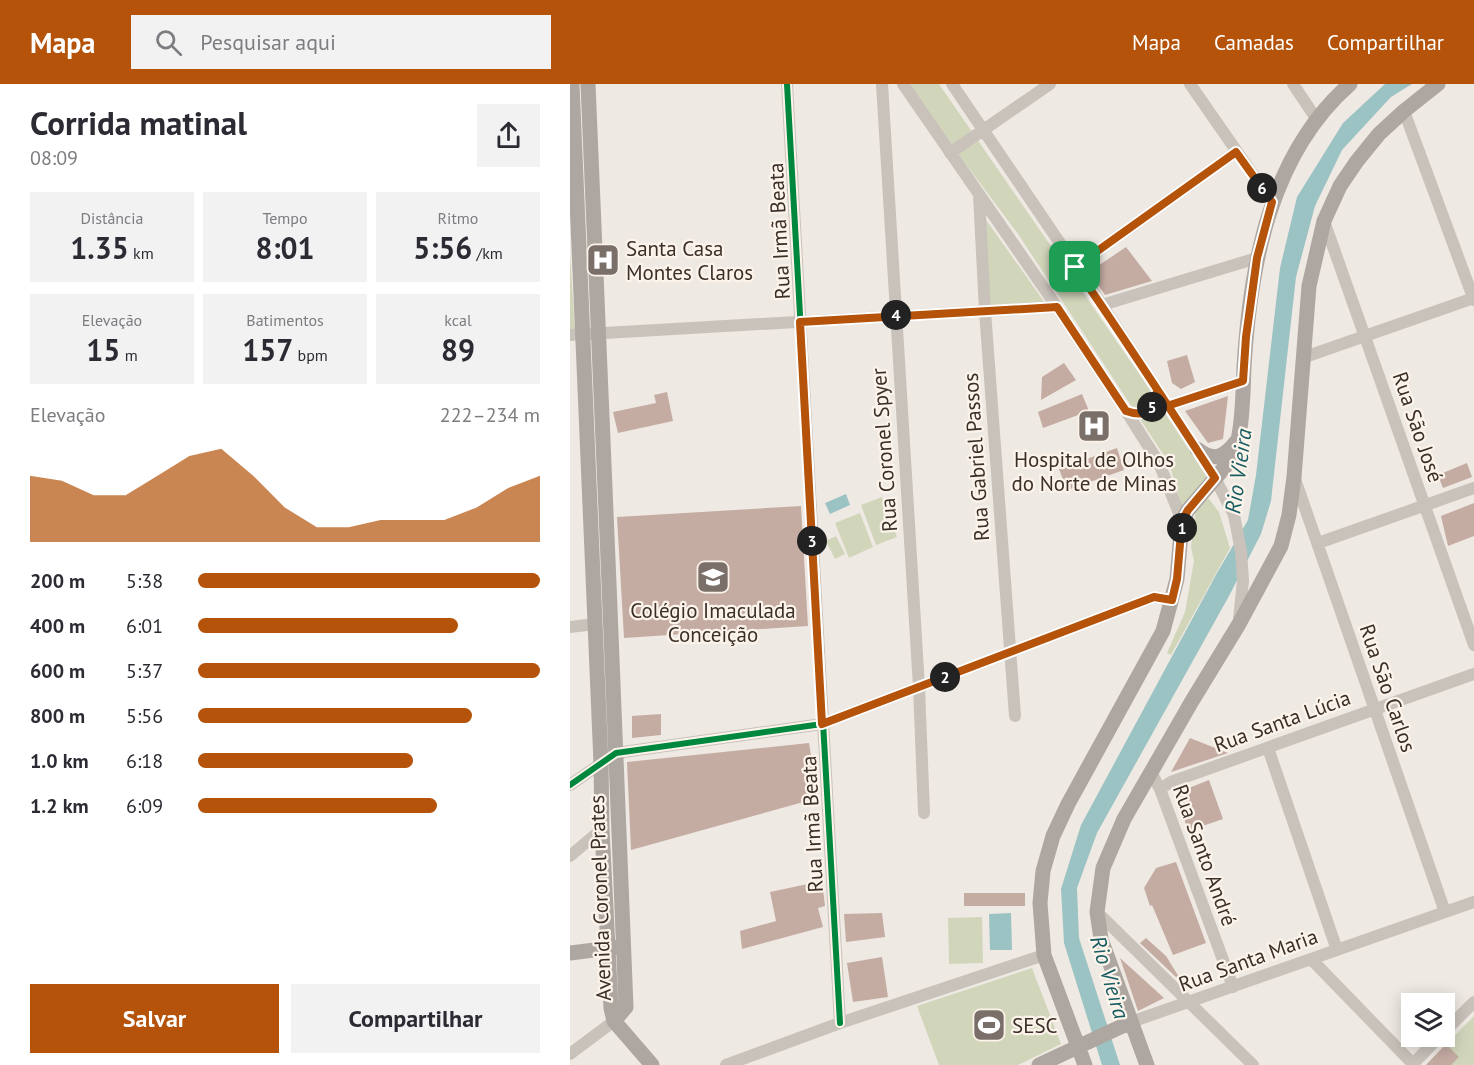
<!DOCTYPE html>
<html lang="pt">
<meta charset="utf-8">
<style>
body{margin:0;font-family:"PT Sans",sans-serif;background:#f2f2f3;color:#2b2b33;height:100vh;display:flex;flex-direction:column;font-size:22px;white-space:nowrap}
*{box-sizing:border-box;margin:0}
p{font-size:20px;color:#7c7c81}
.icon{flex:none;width:33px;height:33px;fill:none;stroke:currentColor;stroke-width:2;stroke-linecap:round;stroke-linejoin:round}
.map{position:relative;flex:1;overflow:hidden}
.sheet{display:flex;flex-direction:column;background:#fff;width:570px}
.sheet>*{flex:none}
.buttons{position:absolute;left:831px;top:909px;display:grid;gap:12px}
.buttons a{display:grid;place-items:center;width:54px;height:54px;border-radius:0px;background:#fff;box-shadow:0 3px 15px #0003;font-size:30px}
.pin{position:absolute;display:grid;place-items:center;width:51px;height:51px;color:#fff;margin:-26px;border-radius:12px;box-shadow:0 3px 9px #0006}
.km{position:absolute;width:30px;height:30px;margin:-15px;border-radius:50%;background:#222;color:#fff;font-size:16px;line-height:30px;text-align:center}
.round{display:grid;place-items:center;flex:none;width:63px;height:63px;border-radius:0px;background:#f2f2f3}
.headline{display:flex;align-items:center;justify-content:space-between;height:102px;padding:0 30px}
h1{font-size:33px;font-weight:600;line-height:45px}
.stats{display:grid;grid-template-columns:repeat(3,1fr);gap:9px;height:102px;padding:6px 30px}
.stats div{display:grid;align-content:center;border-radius:0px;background:#f2f2f3;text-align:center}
.stats b{font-size:30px;font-weight:600}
.stats small{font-size:16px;font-weight:400}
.stats p{font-size:16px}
.chart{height:168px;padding:12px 30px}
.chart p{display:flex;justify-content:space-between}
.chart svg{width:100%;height:108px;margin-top:6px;fill:#b45309;opacity:.7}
.cta{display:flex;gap:12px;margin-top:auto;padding:12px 30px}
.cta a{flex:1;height:69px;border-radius:0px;background:#b45309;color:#fff;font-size:24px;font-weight:600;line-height:69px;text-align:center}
.cta a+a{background:#f2f2f3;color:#2b2b33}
ul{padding:0 30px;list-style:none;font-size:20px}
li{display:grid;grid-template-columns:96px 72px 1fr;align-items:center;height:45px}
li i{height:15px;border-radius:8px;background:#b45309}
header{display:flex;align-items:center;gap:36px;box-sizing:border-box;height:84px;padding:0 30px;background:#b45309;color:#fff}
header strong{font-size:28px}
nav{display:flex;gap:33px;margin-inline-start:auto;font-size:21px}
.search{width:420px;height:54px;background:#f2f2f3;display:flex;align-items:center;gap:15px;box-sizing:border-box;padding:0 21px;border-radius:0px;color:#7c7c81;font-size:22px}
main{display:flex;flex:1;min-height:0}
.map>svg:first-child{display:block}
.green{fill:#d1d6bb}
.water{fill:#9cc3c4}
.building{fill:#c5aca3}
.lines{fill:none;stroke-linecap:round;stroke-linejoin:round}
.minor{stroke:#c9c2bb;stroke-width:12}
.major{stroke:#aea6a0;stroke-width:15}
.cycleway-casing{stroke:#fcf4eb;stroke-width:10}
.cycleway{stroke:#00873e;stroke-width:6}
.route-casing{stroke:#fff;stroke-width:12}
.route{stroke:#b45309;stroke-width:8}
.labels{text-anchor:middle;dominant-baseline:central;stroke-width:4.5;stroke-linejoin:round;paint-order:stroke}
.street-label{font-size:21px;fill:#3b2f28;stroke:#fcf4eb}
.poi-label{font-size:21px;fill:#3b2f28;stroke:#fcf4eb;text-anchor:start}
.water-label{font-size:22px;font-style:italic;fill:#185d62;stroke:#fcf4eb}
</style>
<header>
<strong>Mapa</strong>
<div class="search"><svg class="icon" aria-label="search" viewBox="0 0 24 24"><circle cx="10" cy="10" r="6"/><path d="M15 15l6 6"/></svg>Pesquisar aqui</div>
<nav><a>Mapa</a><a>Camadas</a><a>Compartilhar</a></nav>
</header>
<main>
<section class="sheet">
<div class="headline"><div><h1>Corrida matinal</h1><p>08:09</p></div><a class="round"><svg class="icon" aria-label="share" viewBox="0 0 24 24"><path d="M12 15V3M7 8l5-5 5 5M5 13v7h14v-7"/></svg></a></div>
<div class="stats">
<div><p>Distância</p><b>1.35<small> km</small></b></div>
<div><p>Tempo</p><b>8:01</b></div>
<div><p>Ritmo</p><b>5:56<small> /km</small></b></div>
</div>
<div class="stats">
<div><p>Elevação</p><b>15<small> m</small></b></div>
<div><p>Batimentos</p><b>157<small> bpm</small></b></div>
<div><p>kcal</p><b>89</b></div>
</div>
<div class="chart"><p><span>Elevação</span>222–234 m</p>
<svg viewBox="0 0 160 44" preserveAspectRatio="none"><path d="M0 44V17L10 19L20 25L30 25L40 17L50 9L60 6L70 17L80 30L90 38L100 38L110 35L120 35L130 35L140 30L150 22L160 17V44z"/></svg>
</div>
<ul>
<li><b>200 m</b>5:38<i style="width:100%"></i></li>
<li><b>400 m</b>6:01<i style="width:76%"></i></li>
<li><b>600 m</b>5:37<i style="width:100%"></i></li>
<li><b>800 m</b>5:56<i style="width:80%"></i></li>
<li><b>1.0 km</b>6:18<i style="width:63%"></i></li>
<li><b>1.2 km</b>6:09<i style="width:70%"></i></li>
</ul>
<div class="cta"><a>Salvar</a><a>Compartilhar</a></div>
</section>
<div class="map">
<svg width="904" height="981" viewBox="0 0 904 981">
<rect width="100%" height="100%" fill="#efe9e3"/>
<path class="green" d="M 340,0 L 369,0 L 572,294 L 638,395 L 613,427 L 599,379 L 448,150 L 392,75 Z
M 414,133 L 475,219 L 416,223 Z
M 0,170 L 5,245 L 0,245 Z
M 312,413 L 327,453 L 306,461 L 291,421 Z
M 639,415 L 649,428 L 660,464 L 601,571 L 597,569 L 615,528 L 624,477 L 621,463 L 626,424 L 632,417 Z
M 290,429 L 303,463 L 279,474 L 265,439 Z
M 266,452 L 275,470 L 265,475 L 256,457 Z
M 412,833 L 413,879 L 379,880 L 378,834 Z
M 462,884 L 491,960 L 448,981 L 369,981 L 347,922 Z
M 904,932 L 904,981 L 856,981 Z"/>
<path class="water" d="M 815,0 L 842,0 L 821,13 L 772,66 L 745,122 L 726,193 L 701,417 L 691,450 L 659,512 L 527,749 L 507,804 L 509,854 L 550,981 L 532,981 L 494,859 L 491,805 L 511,741 L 647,489 L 678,436 L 686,391 L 710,184 L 727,113 L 773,39 Z
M 276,410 L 280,421 L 260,430 L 255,419 Z
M 441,829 L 442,866 L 420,866 L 419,830 Z"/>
<path class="building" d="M 556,163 L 582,197 L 535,211 L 519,188 Z
M 617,271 L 625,298 L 611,305 L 602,299 L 597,277 Z
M 494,279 L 506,296 L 471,316 L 472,293 Z
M 97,308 L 103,337 L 48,349 L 43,328 L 86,319 L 84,311 Z
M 512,310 L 519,327 L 473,344 L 468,328 Z
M 658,312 L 653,355 L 638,359 L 615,327 Z
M 547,364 L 554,386 L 497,406 L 489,385 Z
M 897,379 L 902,393 L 873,404 L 868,391 Z
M 904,419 L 904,452 L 878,462 L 871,432 Z
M 231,422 L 238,542 L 54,554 L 47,433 Z
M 91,630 L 91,651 L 62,654 L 62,632 Z
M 620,654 L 658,669 L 601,688 Z
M 239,659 L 248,714 L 61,766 L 57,678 Z
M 639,696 L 653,735 L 618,747 L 606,709 Z
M 606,778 L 636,859 L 603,871 L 582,821 L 580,822 L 574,804 L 586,784 Z
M 252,797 L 255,822 L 248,824 L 253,843 L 172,865 L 170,847 L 206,837 L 200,808 Z
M 394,809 L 455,809 L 455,822 L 394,822 Z
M 312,829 L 315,853 L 276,858 L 274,830 Z
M 576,854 L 596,872 L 609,893 L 607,894 L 570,859 Z
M 312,873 L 318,913 L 283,918 L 277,879 Z
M 550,874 L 594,914 L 568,927 Z
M 876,960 L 889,973 L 881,981 L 856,981 Z"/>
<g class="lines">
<path class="minor" d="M 217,0 L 270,939
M 312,0 L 349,603 L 354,729
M 333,0 L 487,223 L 556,327 L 589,379 L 612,437
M 382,0 L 532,221 L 645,394 L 664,431 L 671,467 L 673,497 L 669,535
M 620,0 L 702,118
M 723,0 L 747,36
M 834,27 L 904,216
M 380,69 L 480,0
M 409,111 L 415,227 L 445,632
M 754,137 L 904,561
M 505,183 L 666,68
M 532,221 L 687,174
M 0,251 L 487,223
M 732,274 L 904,214
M 597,322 L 673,297
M 556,327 C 576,334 584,327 587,307
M 725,395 L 875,828
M 748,459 L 904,404
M 0,543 L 25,540
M 698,664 L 767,866
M 581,688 L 590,705 L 663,903
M 0,701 L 46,669 L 252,640 L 584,513 L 602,516
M 590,705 L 601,698 L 904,590
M 0,772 L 32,745
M 527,828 L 683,981
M 741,875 L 844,981
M 561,938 L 904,818
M 874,948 L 904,918
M 0,970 L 44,937
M 156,981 L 270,939 L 474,871
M 842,981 L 870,952"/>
<path class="major" d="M 2,0 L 31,679 L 32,745 L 41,924 L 44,937 L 82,981
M 18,0 C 29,308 46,615 56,923 L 44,937
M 627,365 C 644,378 653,374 666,358
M 0,869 L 48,863
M 469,981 L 561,938
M 515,981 L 474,871 L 470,819 L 473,787 L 483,752 L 498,720 L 593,547 L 607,495 L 612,437 L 618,426 L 660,377 C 673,360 673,305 674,283 C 680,182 700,70 780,0
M 577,981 L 531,855 L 527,828 L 533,784 L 554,735 L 622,617 L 669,540 L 711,462 L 719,431 L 724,393 L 739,202 L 754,137 L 770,102 L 787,77 L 809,50 L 834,27 L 868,0"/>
<g class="cycleway-casing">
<path id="cycleway" d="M 217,0 L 270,939
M 0,701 L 46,669 L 252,640 L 584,513 L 602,516"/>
</g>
<use href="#cycleway" class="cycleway"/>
</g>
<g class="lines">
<g class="route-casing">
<path id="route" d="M 505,183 C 553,252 599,323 645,394 L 618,426 L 612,437 L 607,495 L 602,516 L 584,513 L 252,640 L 230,238 L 487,223 L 556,327 C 576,334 584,327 587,307 L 597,322 L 673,297 L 676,253 L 687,174 L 702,118 L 666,68 L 505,183"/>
</g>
<use href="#route" class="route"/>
</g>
<defs>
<g id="hospital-square" transform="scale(1.725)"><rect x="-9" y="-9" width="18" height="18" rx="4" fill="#7a7069" stroke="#fcf4eb"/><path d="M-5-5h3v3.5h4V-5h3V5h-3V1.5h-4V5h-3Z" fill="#fff"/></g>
<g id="school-square" transform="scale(1.725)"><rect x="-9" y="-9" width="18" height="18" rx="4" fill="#7a7069" stroke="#fcf4eb"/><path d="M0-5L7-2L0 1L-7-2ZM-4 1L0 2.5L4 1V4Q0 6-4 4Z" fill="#fff"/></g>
<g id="stadium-square" transform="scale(1.725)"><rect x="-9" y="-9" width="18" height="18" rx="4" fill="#7a7069" stroke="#fcf4eb"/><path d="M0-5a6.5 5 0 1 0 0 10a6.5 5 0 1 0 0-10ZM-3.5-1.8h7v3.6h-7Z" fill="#fff"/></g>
</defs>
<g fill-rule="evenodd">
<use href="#hospital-square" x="33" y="176"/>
<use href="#hospital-square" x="524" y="342"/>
<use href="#school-square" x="143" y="493"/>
<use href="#stadium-square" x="419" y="941"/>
</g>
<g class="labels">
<g class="street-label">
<text transform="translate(209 147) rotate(-93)">Rua Irmã Beata</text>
<text transform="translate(848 343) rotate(71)">Rua São José</text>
<text transform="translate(314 366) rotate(-94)">Rua Coronel Spyer</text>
<text transform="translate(406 373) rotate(-94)">Rua Gabriel Passos</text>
<text transform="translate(818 604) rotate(71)">Rua São Carlos</text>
<text transform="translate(712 637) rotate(-20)">Rua Santa Lúcia</text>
<text transform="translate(242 740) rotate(-93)">Rua Irmã Beata</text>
<text transform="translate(635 771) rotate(70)">Rua Santo André</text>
<text transform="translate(30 814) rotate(-92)">Avenida Coronel Prates</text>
<text transform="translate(678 876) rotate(-20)">Rua Santa Maria</text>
</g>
<g class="poi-label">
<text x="56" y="164">Santa Casa<tspan x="56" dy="24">Montes Claros</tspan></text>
<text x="524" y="375" text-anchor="middle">Hospital de Olhos<tspan x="524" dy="24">do Norte de Minas</tspan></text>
<text x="143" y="526" text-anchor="middle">Colégio Imaculada<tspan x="143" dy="24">Conceição</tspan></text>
<text x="442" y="941">SESC</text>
</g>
<g class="water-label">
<text transform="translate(668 387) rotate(-82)">Rio Vieira</text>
<text transform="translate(540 893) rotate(73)">Rio Vieira</text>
</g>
</g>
</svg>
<div class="buttons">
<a><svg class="icon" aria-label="layers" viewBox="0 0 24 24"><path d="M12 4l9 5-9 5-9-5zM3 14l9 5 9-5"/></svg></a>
</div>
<div class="pin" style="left:505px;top:183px;background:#1e9e55"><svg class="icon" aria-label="arrive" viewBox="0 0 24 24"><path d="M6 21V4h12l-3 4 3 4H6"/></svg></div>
<b class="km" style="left:612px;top:444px">1</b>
<b class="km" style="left:375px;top:593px">2</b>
<b class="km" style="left:242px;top:457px">3</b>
<b class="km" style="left:326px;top:231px">4</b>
<b class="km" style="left:582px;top:323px">5</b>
<b class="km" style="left:692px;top:104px">6</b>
</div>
</main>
